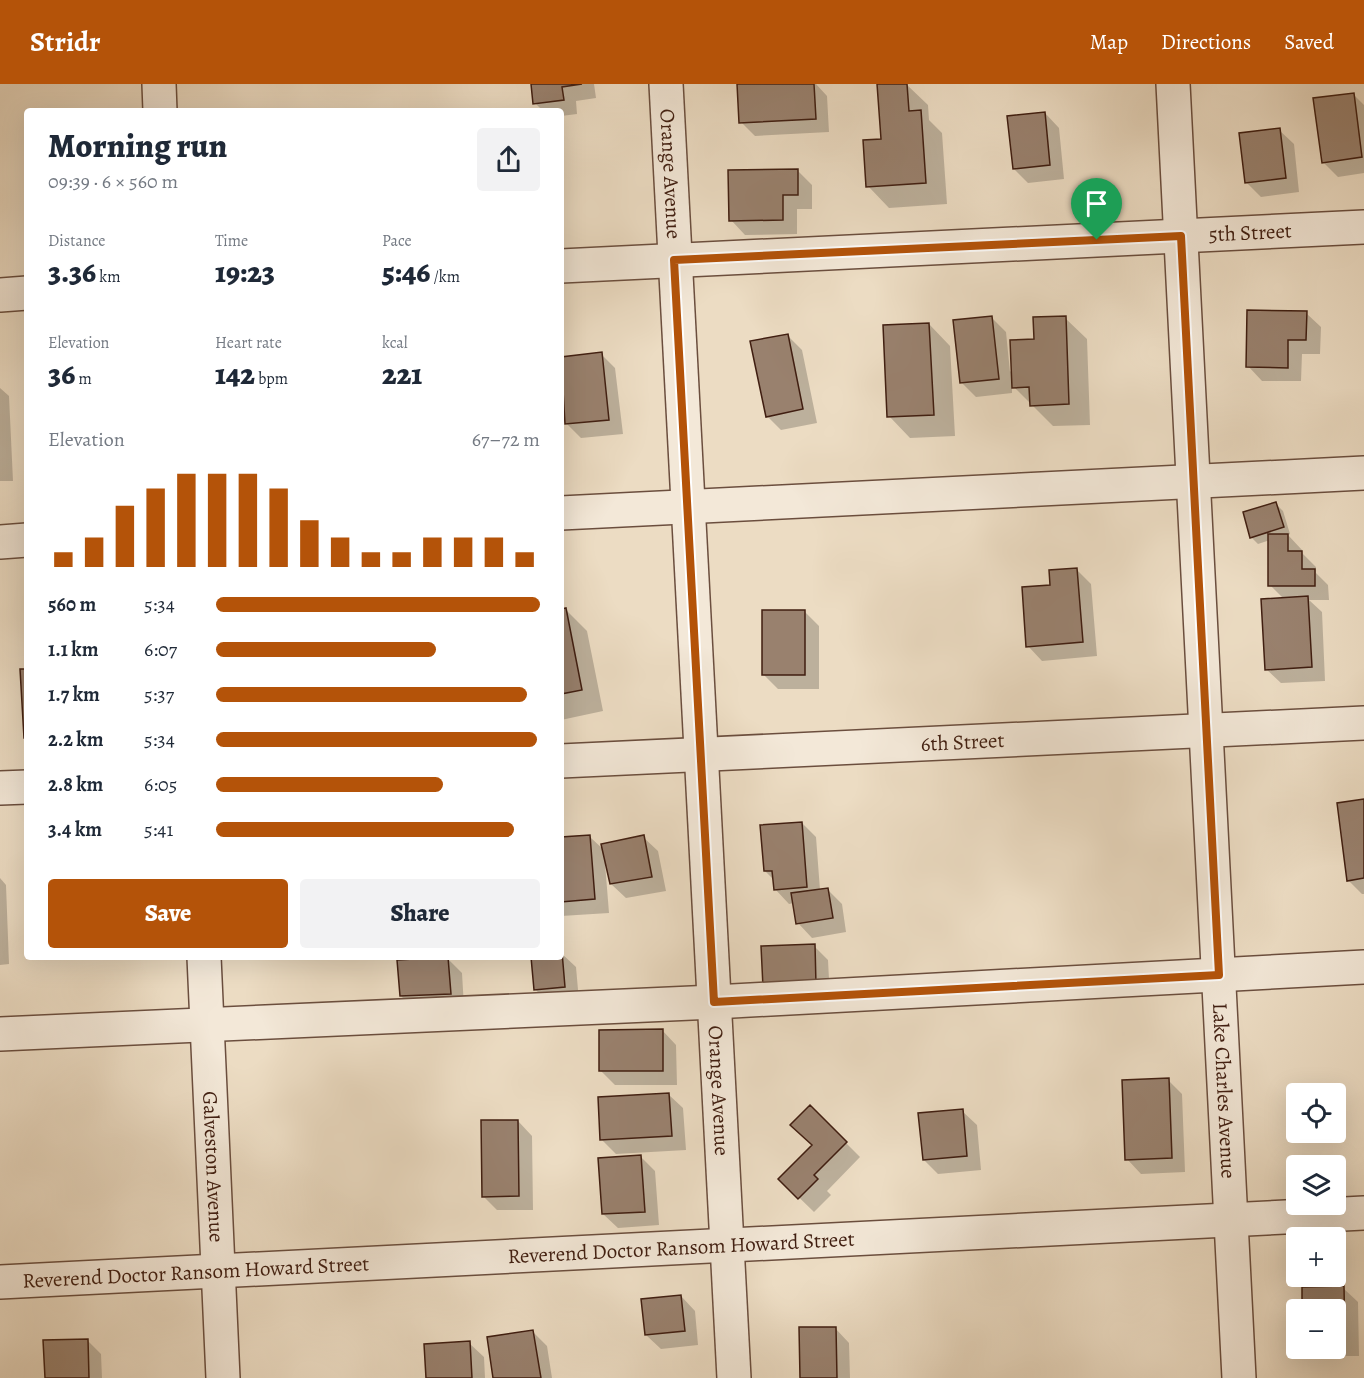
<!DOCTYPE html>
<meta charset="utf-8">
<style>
body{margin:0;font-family:Alegreya,serif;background:#f2f2f3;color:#1f2937;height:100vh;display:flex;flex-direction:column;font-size:22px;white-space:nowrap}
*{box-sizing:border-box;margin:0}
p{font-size:20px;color:#747a83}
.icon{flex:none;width:33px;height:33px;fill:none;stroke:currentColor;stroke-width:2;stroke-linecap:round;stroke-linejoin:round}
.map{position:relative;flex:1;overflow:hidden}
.details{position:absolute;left:24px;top:24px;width:540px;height:852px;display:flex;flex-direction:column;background:#fff;border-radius:6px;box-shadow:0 6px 24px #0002}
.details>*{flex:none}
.controls{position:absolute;left:1286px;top:999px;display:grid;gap:12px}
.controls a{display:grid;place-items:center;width:60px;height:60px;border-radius:6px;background:#fff;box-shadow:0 6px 24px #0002;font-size:30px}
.pin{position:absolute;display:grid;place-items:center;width:51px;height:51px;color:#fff;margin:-62px -26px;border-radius:50% 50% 50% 0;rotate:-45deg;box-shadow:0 0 6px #0007}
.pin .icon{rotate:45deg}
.round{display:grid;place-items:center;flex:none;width:63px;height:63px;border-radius:6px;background:#f2f2f3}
.overview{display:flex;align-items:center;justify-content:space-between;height:102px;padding:0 24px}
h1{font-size:33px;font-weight:800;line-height:45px}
.stats{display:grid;grid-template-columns:repeat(3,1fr);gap:9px;height:102px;padding:6px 24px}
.stats div{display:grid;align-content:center}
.stats b{font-size:30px;font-weight:800}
.stats small{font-size:16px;font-weight:400}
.stats p{font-size:16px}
.chart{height:168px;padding:12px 24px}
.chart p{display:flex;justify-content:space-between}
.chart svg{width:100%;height:108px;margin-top:6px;stroke:#b45309;stroke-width:6}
.button{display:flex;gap:12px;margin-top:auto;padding:12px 24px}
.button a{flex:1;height:69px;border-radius:6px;background:#b45309;color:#fff;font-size:24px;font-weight:800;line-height:69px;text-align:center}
.button a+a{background:#f2f2f3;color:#1f2937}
ul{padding:0 24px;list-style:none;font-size:20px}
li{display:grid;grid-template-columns:96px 72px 1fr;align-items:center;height:45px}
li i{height:15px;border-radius:8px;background:#b45309}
header{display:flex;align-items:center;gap:36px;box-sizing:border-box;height:84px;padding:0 30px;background:#b45309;color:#fff}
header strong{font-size:28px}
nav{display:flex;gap:33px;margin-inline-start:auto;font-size:21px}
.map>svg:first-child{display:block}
.shadow{fill:#0003}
.building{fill:#99816e;stroke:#401e11;stroke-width:1.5}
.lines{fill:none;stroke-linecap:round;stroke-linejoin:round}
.minor-casing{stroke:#6b4e3e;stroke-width:36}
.minor{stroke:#f3e8d8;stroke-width:33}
.route-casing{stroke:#fff;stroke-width:12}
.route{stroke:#b45309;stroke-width:8}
.labels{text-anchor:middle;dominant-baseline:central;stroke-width:6;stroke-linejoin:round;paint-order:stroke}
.street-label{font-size:21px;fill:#401e11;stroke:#f3e8d8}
</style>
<header>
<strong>Stridr</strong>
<nav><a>Map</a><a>Directions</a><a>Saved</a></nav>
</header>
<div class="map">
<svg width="1364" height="1294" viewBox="0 0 1364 1294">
<rect width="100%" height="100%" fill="#ecdcc3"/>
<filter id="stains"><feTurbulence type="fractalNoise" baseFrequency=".00333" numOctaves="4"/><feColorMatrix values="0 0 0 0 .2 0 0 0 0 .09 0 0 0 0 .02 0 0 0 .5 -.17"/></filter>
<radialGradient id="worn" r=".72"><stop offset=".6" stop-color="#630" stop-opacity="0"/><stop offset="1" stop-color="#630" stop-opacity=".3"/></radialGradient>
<path class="shadow" d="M 532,0 L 594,0 L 596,14 L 576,17 L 577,30 L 561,32 L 561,27 L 543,27 L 535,19 Z
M 762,0 L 816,0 L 827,12 L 829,48 L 755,52 L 741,38 Z
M 906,0 L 928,21 L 929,36 L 942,49 L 947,120 L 889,124 L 868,102 Z
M 1353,10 L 1364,21 L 1364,89 L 1338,93 L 1323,78 Z
M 1045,29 L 1059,44 L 1064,95 L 1028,99 L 1014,85 Z
M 1279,46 L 1294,60 L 1299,108 L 1261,113 L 1246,98 Z
M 797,86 L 812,101 L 812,125 L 797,125 L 797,150 L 745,151 L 731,136 Z
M 1306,229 L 1321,243 L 1320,270 L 1302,270 L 1301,297 L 1262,297 L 1248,282 Z
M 991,233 L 1006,248 L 1010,288 L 1035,257 L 1065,234 L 1087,255 L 1090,341 L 1053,342 L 1012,301 L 1012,309 L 976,313 L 962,299 Z
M 929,240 L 950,262 L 955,352 L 910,354 L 889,332 Z
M 788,252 L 802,266 L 817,339 L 781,346 L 767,332 Z
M 601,270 L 615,284 L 623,350 L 581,354 L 567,340 L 561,274 Z
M 0,304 L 9,312 L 13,397 L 0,397 Z
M 1276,420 L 1283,427 L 1290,450 L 1288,451 L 1302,466 L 1302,469 L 1316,483 L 1316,489 L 1328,501 L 1329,516 L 1309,516 L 1322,528 L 1325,597 L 1281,599 L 1266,585 L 1284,515 L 1270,501 L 1270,456 L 1258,460 L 1251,453 Z
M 1077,486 L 1091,500 L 1097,572 L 1042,577 L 1028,562 Z
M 565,525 L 587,547 L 603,627 L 561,636 L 561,526 Z
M 804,527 L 819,542 L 819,605 L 778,605 L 763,590 Z
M 1364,717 L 1364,810 L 1362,810 L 1348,796 Z
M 802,739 L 816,753 L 820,806 L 827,805 L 842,820 L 846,848 L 812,854 L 798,839 L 794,819 L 789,820 L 775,805 L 774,796 L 765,787 Z
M 590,753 L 605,767 L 643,753 L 658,767 L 666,807 L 626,814 L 611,800 L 605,779 L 609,829 L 561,832 L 561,755 Z
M 0,794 L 6,801 L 9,880 L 0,881 Z
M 814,862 L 828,876 L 830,915 L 765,902 Z
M 561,869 L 576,883 L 579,917 L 549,920 L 535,905 L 532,873 L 561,873 Z
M 448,875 L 462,889 L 464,923 L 415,926 L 401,912 Z
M 662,946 L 676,961 L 677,1001 L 615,1001 L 601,987 Z
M 1168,996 L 1182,1010 L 1185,1088 L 1141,1090 L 1127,1075 Z
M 668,1010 L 683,1024 L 686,1066 L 616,1070 L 602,1056 Z
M 810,1023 L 860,1073 L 827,1107 L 831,1111 L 814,1128 L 780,1095 L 813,1062 Z
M 962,1027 L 977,1041 L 981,1086 L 938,1090 L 924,1076 Z
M 518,1037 L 532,1052 L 533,1126 L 497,1126 L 483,1112 Z
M 641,1073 L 655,1087 L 659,1141 L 618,1144 L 603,1130 Z
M 1343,1204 L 1358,1218 L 1359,1272 L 1318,1272 L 1311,1264 L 1335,1264 L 1335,1226 Z
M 681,1212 L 695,1227 L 698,1261 L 661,1265 L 646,1251 Z
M 835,1244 L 849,1259 L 850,1294 L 801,1294 Z
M 533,1248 L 547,1262 L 552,1294 L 495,1294 Z
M 87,1256 L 101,1270 L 102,1294 L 46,1294 Z
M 469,1259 L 484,1273 L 485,1294 L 428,1294 Z"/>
<path class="building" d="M 531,0 L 582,0 L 562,3 L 564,16 L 533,20 Z
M 737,0 L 814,0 L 816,35 L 739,39 Z
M 877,0 L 907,0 L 909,27 L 921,26 L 926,99 L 866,103 L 863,56 L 881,55 Z
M 1354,9 L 1362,73 L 1322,79 L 1313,14 Z
M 1045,28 L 1050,81 L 1013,85 L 1007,32 Z
M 1280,44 L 1286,94 L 1245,99 L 1239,49 Z
M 798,85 L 798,111 L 783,111 L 783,136 L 729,137 L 728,86 Z
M 1247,226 L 1307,227 L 1306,256 L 1288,256 L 1288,284 L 1246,283 Z
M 992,232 L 999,295 L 960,299 L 953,236 Z
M 1066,232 L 1069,320 L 1030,322 L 1029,303 L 1012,304 L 1010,256 L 1034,255 L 1033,233 Z
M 929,239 L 934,331 L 887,333 L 883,241 Z
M 788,250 L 803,325 L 766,333 L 750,257 Z
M 602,268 L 609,336 L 565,340 L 561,273 Z
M 1276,418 L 1284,443 L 1250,454 L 1243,428 Z
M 1268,450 L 1288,450 L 1288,467 L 1302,467 L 1302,485 L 1315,485 L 1315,502 L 1268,502 Z
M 1077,484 L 1083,558 L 1026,563 L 1022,503 L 1050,501 L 1049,486 Z
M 1308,512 L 1312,583 L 1265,586 L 1261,515 Z
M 566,524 L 582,606 L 561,610 L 561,525 Z
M 762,526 L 805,526 L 805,591 L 762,591 Z
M 20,585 L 27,585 L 27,654 L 24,654 Z
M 1364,715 L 1364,794 L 1347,797 L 1337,719 Z
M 802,738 L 807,803 L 774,806 L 772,787 L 764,787 L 760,741 Z
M 590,751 L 595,815 L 561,818 L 561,753 Z
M 644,751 L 652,793 L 610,800 L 601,760 Z
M 828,804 L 833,834 L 796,840 L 791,809 Z
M 815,860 L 816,901 L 763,903 L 761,862 Z
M 562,868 L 565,903 L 534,906 L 531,873 L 561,873 Z
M 448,873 L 451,910 L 400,912 L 397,876 Z
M 663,945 L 663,987 L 599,987 L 599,946 Z
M 1169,994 L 1172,1074 L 1125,1076 L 1122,996 Z
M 669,1009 L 672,1052 L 600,1056 L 598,1013 Z
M 810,1021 L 847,1058 L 814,1091 L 818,1095 L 798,1115 L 778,1095 L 812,1061 L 790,1041 Z
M 963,1025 L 967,1072 L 923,1076 L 918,1029 Z
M 481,1036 L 518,1036 L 519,1112 L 482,1113 Z
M 641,1071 L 645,1128 L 602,1130 L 598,1074 Z
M 1344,1202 L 1345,1258 L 1335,1258 L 1335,1226 L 1302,1226 L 1302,1203 Z
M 681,1211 L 685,1247 L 645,1251 L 641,1215 Z
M 799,1243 L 836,1243 L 837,1294 L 800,1294 Z
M 533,1246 L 541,1294 L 493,1294 L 487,1253 Z
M 88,1255 L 89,1294 L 45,1294 L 43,1256 Z
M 470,1257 L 472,1294 L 426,1294 L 424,1260 Z"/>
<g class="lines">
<g class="minor-casing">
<g id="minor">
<path d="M 159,0 L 160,27"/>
<path id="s1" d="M 666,0 L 734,1294"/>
<path id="s2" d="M 1173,0 L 1239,1294"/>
<path id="s3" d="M 561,182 L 1364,143"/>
<path d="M 0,211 L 27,209"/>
<path d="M 561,429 L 1364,389"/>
<path d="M 0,458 L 27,456"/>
<path id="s4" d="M 561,677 L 1364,639"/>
<path d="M 0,704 L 27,703"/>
<path id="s5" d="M 204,873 L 223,1294"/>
<path d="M 0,950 L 714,918 L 1364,883"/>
<path id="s6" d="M 0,1198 L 1364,1129"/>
</g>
</g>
<use href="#minor" class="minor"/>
</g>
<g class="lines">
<g class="route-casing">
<path id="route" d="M 1181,152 L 1219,891 L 714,918 L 674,176 Z"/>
</g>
<use href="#route" class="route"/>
</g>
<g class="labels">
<g class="street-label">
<text stroke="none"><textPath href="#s1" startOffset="90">Orange Avenue</textPath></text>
<text stroke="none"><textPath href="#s3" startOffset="690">5th Street</textPath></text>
<text stroke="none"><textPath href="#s4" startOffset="402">6th Street</textPath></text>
<text stroke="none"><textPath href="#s1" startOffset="1008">Orange Avenue</textPath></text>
<text stroke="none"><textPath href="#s2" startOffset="1008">Lake Charles Avenue</textPath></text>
<text stroke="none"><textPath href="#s5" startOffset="210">Galveston Avenue</textPath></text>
<text stroke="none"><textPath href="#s6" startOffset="682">Reverend Doctor Ransom Howard Street</textPath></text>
<text stroke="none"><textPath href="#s6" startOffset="196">Reverend Doctor Ransom Howard Street</textPath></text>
</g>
</g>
<rect width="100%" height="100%" filter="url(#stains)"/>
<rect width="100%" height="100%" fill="url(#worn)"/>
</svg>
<div class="controls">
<a><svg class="icon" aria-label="locate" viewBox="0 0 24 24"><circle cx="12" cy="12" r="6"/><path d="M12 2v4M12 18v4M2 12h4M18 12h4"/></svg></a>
<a><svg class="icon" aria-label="layers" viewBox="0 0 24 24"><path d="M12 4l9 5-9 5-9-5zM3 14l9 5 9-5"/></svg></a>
<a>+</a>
<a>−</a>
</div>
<div class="pin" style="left:1097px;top:156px;background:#1e9e55"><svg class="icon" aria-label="arrive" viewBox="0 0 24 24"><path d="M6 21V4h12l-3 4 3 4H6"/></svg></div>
<section class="details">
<div class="overview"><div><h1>Morning run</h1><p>09:39 · 6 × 560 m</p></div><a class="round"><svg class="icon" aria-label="share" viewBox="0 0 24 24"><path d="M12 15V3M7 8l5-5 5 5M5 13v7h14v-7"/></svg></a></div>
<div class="stats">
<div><p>Distance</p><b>3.36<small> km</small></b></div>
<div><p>Time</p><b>19:23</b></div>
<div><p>Pace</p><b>5:46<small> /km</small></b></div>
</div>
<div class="stats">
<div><p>Elevation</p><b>36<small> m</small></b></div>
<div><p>Heart rate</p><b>142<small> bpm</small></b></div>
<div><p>kcal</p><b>221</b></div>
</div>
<div class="chart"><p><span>Elevation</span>67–72 m</p>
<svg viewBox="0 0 160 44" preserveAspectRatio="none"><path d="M5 44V38M15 44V32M25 44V19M35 44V12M45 44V6M55 44V6M65 44V6M75 44V12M85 44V25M95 44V32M105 44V38M115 44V38M125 44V32M135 44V32M145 44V32M155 44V38"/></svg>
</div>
<ul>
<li><b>560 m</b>5:34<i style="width:100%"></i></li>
<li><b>1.1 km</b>6:07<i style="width:68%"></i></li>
<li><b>1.7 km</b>5:37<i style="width:96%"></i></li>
<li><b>2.2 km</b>5:34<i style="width:99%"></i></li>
<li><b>2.8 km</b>6:05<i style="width:70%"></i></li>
<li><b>3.4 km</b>5:41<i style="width:92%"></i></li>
</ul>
<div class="button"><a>Save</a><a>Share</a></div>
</section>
</div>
